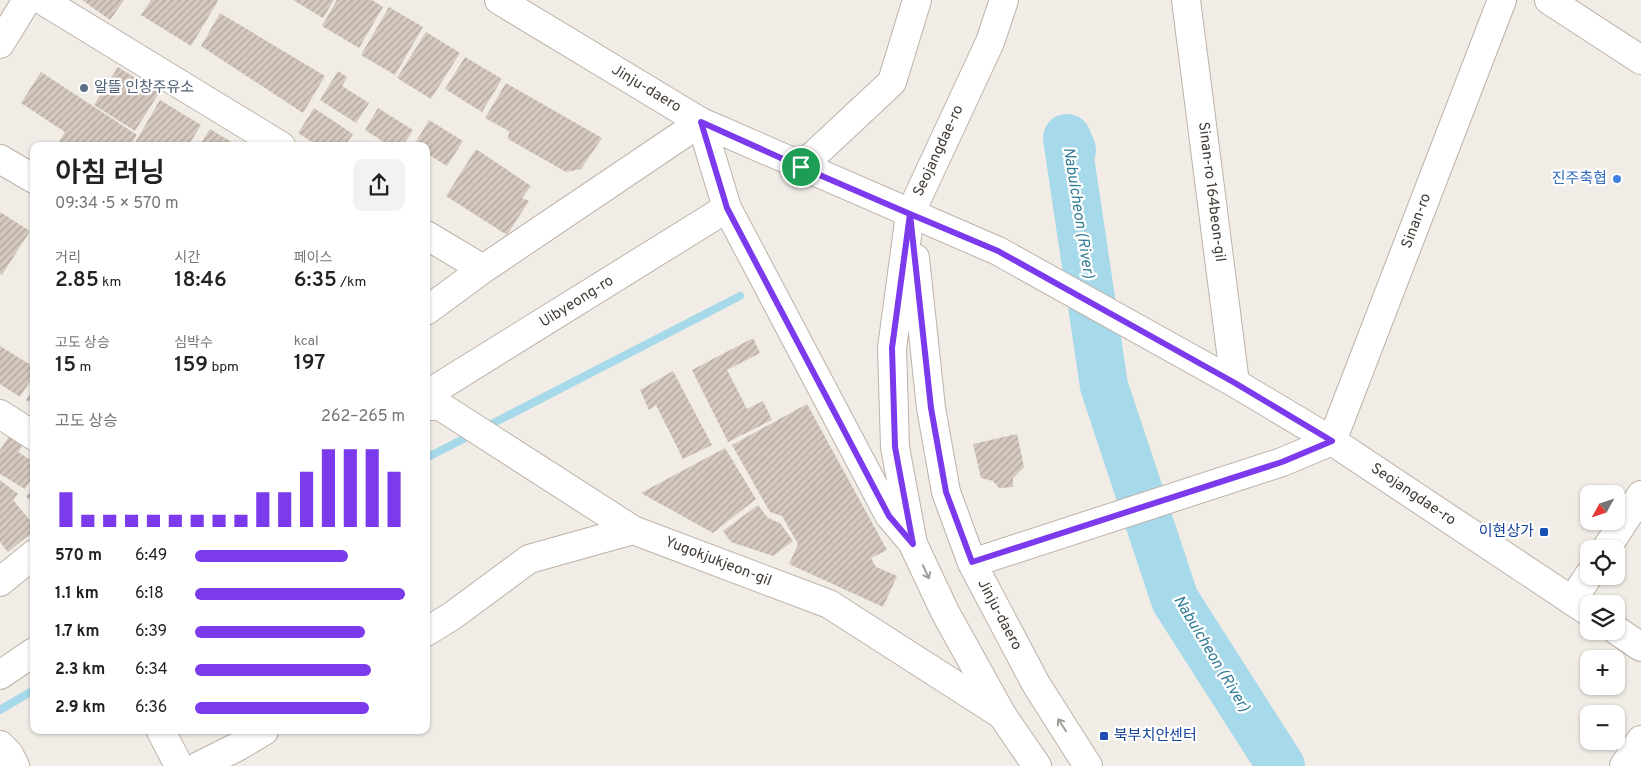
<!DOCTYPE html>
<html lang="ko">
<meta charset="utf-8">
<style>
body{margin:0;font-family:Overpass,"Noto Sans KR",sans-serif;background:#f2f2f2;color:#222;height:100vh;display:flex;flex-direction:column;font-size:19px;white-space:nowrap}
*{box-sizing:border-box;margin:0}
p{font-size:16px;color:#767676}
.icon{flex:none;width:28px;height:28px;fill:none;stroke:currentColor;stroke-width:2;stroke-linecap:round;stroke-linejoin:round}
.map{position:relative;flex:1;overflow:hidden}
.details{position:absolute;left:30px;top:142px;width:400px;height:592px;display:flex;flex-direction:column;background:#fff;border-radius:10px;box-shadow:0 1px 4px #0004}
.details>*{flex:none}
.needle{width:32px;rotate:230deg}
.tools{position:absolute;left:1580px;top:485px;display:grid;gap:10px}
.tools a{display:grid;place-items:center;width:45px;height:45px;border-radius:10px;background:#fff;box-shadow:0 1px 4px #0004;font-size:25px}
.pin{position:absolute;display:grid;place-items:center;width:42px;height:42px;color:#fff;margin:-21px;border:2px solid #fff;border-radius:50%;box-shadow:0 1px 5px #0007}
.round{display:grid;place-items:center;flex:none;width:52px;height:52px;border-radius:10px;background:#f2f2f2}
.head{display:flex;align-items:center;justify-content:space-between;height:85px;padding:0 25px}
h1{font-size:28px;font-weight:600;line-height:38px}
.figures{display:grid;grid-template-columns:repeat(3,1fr);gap:8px;height:85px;padding:5px 25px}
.figures div{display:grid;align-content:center}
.figures b{font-size:21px;font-weight:600}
.figures small{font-size:14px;font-weight:400}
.figures p{font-size:14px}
.chart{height:140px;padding:10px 25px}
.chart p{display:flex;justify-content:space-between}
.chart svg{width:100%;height:90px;margin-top:5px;stroke:#7c3aed;stroke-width:6}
ul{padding:0 25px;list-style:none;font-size:16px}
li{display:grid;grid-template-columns:80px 60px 1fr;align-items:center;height:38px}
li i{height:12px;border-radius:6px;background:#7c3aed}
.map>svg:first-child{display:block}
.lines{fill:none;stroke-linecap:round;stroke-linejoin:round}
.stream{stroke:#a6d9ea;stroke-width:8}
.river{stroke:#a6d9ea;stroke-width:48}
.building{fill:url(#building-hatch)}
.minor-casing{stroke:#bcb2a9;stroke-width:30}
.tertiary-casing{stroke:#bcb2a9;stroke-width:30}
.minor{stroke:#fff;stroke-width:28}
.tertiary{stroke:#fff;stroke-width:28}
.oneway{stroke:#a19e9a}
.route-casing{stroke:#fff;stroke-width:10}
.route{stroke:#7c3aed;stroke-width:6}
.service-dot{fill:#5c6f8a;stroke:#fff;stroke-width:2}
.shop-dot{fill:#3f7fe0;stroke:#fff;stroke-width:2}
.transit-dot{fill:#1a4fb4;stroke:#fff;stroke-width:2}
.labels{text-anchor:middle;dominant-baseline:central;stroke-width:4.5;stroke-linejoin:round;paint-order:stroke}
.service-label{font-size:15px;fill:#4e5e75;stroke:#fff;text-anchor:start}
.street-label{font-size:15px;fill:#433c36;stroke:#fff}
.shop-label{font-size:15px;fill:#366cbe;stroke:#fff;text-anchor:end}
.transit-label{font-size:15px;fill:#164399;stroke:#fff;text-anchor:end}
.water-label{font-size:16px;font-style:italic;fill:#347d97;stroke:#fff}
</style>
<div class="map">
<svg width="1641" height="766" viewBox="0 0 1641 766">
<defs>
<pattern id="building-hatch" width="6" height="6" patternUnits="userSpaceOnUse" patternTransform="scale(1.25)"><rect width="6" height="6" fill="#d5c9bf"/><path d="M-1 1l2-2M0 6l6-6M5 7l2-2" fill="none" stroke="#aea49c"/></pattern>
</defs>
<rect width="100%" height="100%" fill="#f1ece6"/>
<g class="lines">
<path class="stream" d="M 484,428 L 740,296
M 426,458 L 473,434
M 0,710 L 34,690"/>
<path class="river" d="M 1072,150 L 1067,138 L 1104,386 L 1175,600 L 1281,766"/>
</g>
<path class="building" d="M 82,0 L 124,0 L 110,20 Z
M 151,0 L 216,0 L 218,1 L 191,46 L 141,15 Z
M 293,0 L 334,0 L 323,18 Z
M 337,0 L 372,0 L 383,7 L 359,48 L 322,26 Z
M 389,7 L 423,27 L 395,75 L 361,55 Z
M 220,13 L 325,76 L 303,113 L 201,46 Z
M 426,32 L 460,53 L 431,99 L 397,78 Z
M 465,57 L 502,79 L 482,112 L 445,89 Z
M 118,67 L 159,93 L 135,131 L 94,105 Z
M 338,71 L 347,77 L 342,86 L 369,103 L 356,123 L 320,100 Z
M 41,72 L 137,135 L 130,146 L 56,146 L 65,132 L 21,103 Z
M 506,83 L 602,138 L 581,169 L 566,172 L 508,139 L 509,131 L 485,118 Z
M 160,100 L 201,125 L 188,146 L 133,146 Z
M 314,108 L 353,134 L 345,146 L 318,146 L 298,133 Z
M 378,108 L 413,130 L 403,146 L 390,146 L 365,130 Z
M 429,120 L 463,141 L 447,166 L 426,153 L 426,146 L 414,145 Z
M 210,129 L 238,146 L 199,146 Z
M 476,149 L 531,186 L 522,198 L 529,201 L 507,235 L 446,196 Z
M 0,212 L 30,231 L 2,275 L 0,274 Z
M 753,338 L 760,353 L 727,370 L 747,409 L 763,401 L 772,420 L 728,442 L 692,370 Z
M 0,346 L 34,367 L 34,375 L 20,397 L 0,384 Z
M 673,371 L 712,445 L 683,459 L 656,405 L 649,410 L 640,390 Z
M 34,388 L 34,404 L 26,400 Z
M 807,404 L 887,550 L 871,558 L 876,567 L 897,576 L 883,607 L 789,564 L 798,544 L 782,516 L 770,512 L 732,445 Z
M 1017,434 L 1024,467 L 1013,478 L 1013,487 L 999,488 L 993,481 L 981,478 L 973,444 Z
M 10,435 L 24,444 L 18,452 L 34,462 L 34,474 L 25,489 L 0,474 L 0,450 Z
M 725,448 L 756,499 L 713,533 L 641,493 Z
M 0,480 L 18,494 L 13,500 L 34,525 L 34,531 L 8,552 L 0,542 Z
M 34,489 L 34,505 L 26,496 Z
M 758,505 L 768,518 L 780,523 L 793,541 L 773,556 L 731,542 L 723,531 Z"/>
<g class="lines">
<g class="minor-casing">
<path id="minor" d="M 42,0 L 281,146
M 1186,0 L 1235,383
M 1549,0 L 1641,60
M 0,159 L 34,179
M 801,167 L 892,82 L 917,0
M 426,235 L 483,269
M 426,311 L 483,269 L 701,122
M 426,406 L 440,406 L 633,530 L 829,604 L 1002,715
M 0,414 L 34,436
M 1606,549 L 1641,495
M 0,582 L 34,554
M 1572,601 L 1589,575
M 426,632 L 452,616 L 529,559 L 633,530
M 161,731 L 179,766
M 0,745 L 9,754 L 15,766
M 199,766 L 239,746 L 264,731
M 1624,766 L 1641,740"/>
</g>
<g class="tertiary-casing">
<path id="tertiary" d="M 499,0 L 701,122 L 998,251 L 1235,383 L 1332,441 L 1589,612
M 1004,0 L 990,42 L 910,214 L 892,348 L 895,447 L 913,544 L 945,612 L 1002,715 L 1037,766
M 0,44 L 27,0
M 701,122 L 727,208 L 889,515 L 911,541
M 915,258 L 931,408 L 946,492 L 972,563 L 1036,684 L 1088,766
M 426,395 L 727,208
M 972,563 L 1282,462 L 1332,441 L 1502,0
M 1616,630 L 1641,647
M 0,675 L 34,652"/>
</g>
<use href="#minor" class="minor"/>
<use href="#tertiary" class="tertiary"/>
</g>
<defs><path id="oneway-shaft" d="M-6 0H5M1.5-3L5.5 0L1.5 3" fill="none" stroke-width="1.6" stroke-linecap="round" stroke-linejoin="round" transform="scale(1.25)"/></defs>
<g class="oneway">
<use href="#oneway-shaft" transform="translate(926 572) rotate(65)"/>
<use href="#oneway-shaft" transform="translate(1062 725) rotate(-123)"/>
</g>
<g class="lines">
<g class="route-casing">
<path id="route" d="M 801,167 L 701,122 L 727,208 L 889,516 L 913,544 L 895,447 L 892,348 L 910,214 L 998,251 L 1235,383 L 1332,441 L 1282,462 L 972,562 L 946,492 L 931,408 L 910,214 L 801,167"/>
</g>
<use href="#route" class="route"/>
</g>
<circle class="service-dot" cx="84" cy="88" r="5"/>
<circle class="shop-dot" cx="1617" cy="179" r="5"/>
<g class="transit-dot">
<rect x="1539" y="527" width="10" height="10" rx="2.5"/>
<rect x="1099" y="731" width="10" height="10" rx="2.5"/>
</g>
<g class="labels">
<g class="service-label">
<text x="94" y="88">알뜰 인창주유소</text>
</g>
<g class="street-label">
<text transform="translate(646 89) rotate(31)">Jinju-daero</text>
<text transform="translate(939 151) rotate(-65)">Seojangdae-ro</text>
<text transform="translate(1211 192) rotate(83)">Sinan-ro 164beon-gil</text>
<text transform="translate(1417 221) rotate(-69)">Sinan-ro</text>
<text transform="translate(577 302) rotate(-32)">Uibyeong-ro</text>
<text transform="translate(1413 495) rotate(34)">Seojangdae-ro</text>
<text transform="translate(718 562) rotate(21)">Yugokjukjeon-gil</text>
<text transform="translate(999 615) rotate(62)">Jinju-daero</text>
</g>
<g class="shop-label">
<text x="1607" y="179">진주축협</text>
</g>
<g class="transit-label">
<text x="1534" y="532">이현상가</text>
<text x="1114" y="736" text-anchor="start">북부치안센터</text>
</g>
<g class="water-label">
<text transform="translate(1078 213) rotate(81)">Nabulcheon (River)</text>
<text transform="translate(1211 654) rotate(59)">Nabulcheon (River)</text>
</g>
</g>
</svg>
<div class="tools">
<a><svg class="needle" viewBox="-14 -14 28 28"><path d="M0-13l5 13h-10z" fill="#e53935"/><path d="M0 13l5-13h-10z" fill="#767676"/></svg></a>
<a><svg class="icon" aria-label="locate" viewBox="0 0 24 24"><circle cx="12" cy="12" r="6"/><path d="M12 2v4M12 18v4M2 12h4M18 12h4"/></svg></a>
<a><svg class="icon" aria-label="layers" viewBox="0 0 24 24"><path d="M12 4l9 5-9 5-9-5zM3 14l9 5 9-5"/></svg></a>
<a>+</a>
<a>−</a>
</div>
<div class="pin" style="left:801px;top:167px;background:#1e9e55"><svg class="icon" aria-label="arrive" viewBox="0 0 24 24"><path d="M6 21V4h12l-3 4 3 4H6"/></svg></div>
<section class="details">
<div class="head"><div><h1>아침 러닝</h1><p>09:34 · 5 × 570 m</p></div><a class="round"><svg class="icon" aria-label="share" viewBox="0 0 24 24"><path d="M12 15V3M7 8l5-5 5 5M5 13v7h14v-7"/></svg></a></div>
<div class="figures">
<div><p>거리</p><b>2.85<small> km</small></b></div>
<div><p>시간</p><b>18:46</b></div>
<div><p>페이스</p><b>6:35<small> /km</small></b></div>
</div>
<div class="figures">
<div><p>고도 상승</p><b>15<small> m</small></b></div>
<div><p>심박수</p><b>159<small> bpm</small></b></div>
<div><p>kcal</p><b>197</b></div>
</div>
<div class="chart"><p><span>고도 상승</span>262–265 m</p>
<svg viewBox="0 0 160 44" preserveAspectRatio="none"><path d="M5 44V27M15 44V38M25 44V38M35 44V38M45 44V38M55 44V38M65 44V38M75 44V38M85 44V38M95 44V27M105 44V27M115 44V17M125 44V6M135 44V6M145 44V6M155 44V17"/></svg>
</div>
<ul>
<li><b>570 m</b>6:49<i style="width:73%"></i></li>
<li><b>1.1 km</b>6:18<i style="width:100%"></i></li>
<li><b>1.7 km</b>6:39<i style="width:81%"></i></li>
<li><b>2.3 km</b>6:34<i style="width:84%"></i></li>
<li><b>2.9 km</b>6:36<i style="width:83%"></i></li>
</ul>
</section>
</div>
